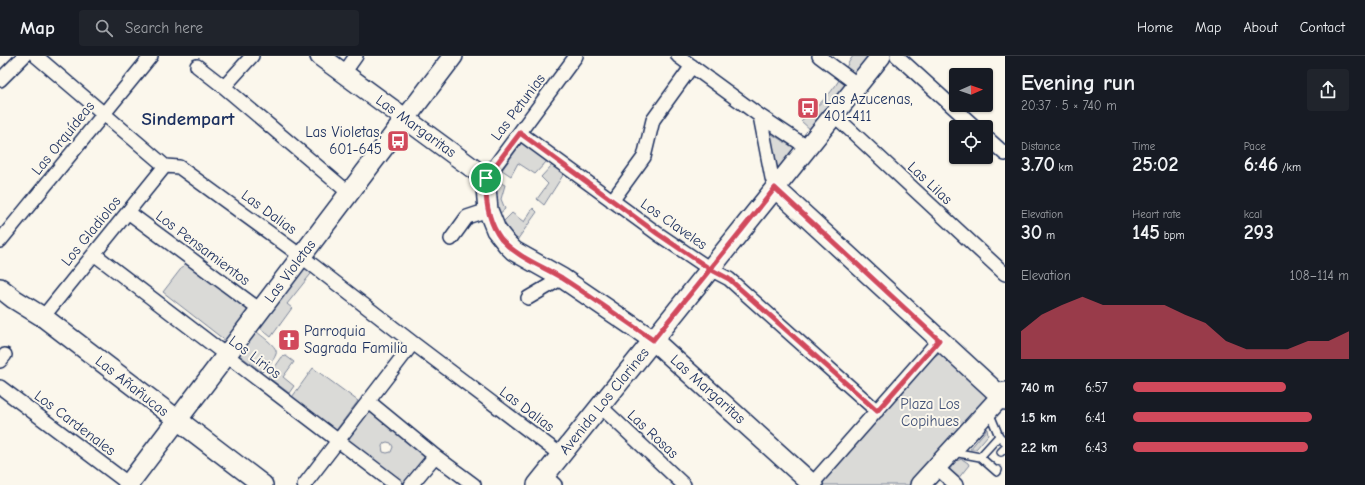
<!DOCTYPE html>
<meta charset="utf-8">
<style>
body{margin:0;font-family:"Comic Neue",sans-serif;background:#20242c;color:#f1f3f6;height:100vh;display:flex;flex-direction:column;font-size:15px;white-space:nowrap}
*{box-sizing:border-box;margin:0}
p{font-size:13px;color:#9ea1a6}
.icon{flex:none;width:22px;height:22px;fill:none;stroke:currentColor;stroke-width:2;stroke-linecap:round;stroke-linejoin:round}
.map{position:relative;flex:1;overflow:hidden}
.sheet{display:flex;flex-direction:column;background:#171b24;width:360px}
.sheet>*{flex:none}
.needle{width:26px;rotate:88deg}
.tools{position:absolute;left:949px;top:12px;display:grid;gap:8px}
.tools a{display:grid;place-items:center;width:44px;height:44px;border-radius:4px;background:#171b24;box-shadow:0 1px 3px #0004;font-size:20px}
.pin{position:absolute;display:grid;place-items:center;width:34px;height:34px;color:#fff;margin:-17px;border:2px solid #fff;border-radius:50%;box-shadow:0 1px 4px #0007}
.round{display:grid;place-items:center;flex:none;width:42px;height:42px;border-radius:4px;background:#20242c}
.overview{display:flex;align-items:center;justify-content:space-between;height:68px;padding:0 16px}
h1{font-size:22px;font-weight:700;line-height:30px}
.metrics{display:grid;grid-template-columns:repeat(3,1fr);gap:6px;height:68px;padding:4px 16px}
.metrics div{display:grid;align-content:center}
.metrics b{font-size:20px;font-weight:700}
.metrics small{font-size:11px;font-weight:400}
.metrics p{font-size:11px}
.chart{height:112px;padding:8px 16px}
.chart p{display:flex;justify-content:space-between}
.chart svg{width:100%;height:72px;margin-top:4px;fill:#d1495b;opacity:.7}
ul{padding:0 16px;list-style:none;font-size:13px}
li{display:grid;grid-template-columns:64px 48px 1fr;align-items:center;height:30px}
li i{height:10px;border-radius:5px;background:#d1495b}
header{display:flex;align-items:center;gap:24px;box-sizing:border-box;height:56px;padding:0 20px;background:#171b24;border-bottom:1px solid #363941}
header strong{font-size:19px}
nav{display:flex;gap:22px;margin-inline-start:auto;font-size:14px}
.search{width:280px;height:36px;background:#20242c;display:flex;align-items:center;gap:10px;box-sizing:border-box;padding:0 14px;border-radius:4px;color:#9ea1a6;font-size:15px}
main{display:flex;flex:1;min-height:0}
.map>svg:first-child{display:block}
.green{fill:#dadad7;stroke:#7a849a;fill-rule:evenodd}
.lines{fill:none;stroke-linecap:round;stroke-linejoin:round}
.lane-casing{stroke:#1b2f5e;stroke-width:10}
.street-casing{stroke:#1b2f5e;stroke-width:16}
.secondary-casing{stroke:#1b2f5e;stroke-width:22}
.lane{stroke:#fbf7ec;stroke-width:7}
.street{stroke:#fbf7ec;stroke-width:13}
.secondary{stroke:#fbf7ec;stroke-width:19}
.route-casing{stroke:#fff;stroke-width:8}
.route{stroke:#d1495b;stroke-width:5}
.labels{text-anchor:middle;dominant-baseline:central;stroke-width:4;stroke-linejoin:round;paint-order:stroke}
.poi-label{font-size:15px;fill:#1b2f5e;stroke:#fbf7ec;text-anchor:start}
.street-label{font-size:15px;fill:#1b2f5e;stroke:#fbf7ec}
.park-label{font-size:15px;fill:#415176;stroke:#fbf7ec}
.district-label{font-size:19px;font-weight:bold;fill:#1b2f5e;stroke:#fbf7ec}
</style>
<header>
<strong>Map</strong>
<div class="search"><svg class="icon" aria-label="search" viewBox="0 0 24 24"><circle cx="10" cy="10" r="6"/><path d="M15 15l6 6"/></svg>Search here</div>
<nav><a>Home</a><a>Map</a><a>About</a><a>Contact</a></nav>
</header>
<main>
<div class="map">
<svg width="1005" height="429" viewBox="0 0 1005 429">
<rect width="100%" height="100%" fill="#fbf7ec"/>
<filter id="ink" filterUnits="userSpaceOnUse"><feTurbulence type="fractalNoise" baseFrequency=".025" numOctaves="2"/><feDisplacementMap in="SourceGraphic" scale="8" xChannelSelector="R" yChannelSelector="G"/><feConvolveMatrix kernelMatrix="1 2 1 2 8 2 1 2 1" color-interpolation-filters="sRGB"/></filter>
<g filter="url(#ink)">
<path class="green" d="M 853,0 L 872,0 L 811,74 L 801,65 C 814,53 830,40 839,24 C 844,16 847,8 853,0 Z
M 770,77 L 799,95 L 779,119 Z
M 523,85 L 548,104 L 535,118 L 518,107 L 511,120 L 502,114 Z
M 553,108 L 565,116 L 544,149 L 537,143 L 548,128 L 541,121 Z
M 497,125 L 505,129 L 501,143 L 505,153 L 498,159 C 496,148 495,137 497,125 Z
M 533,152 L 537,156 L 515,187 L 501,168 L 512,157 L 524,166 Z
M 187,205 L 251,254 L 227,286 L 163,236 Z
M 305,209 L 314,214 L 287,248 L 292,252 L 271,281 L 259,271 Z
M 256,275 C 261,280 279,291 276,298 C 274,304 267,311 262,316 L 238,298 Z
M 938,298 L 941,298 L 987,338 L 987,342 L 911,429 L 823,429 L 823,425 L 826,421 L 929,305 L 935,300 Z
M 286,300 L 294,306 L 283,321 L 294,330 L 289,337 L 268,321 L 282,301 Z
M 313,312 L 358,345 L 334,377 L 290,344 Z
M 367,356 L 372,356 L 426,398 L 427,404 L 409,427 L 404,428 L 347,385 L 348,379 ZM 387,386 L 391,387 L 393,391 L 391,396 L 387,397 L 383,396 L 382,390 L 384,387 Z
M 987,373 L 988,379 L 976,393 L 970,393 Z
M 962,403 L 968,407 L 969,409 L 957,424 L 950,418 L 949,414 L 956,405 Z"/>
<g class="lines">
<g class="lane-casing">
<path id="lane" d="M 989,356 L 999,380 L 1005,386
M 953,396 L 980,401 L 997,416 L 998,414
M 1001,396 L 1005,392
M 980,401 L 999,380"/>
</g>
<g class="street-casing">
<path id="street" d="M 36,0 L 165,110 L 179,111 L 301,200 L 413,287 L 561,399
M 678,0 L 760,60 L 808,92
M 819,0 L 858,29
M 897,0 L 975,71
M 197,10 L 224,31 L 349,137
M 344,17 L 356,0
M 0,24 L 24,0
M 224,31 L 252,0
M 834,59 L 1005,218
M 760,60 L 772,122 L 775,132
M 520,77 L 658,178 L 710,213 L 729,223 L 877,355
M 986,81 L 1005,98
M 486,122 L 576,0
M 612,145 L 644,101 L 653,64 L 692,10
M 128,156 L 260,254
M 451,183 L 467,161 L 488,154
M 0,185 L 151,0
M 94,198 L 396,429
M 528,242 L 562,222
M 43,261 L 165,110
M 0,305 L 5,299
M 0,331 L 130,429
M 368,345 L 435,400 L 474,429
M 600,350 L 684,429
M 936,411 L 956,429
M 544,419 L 555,429
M 812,428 L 939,284
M 304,429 L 413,287
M 411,429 L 435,400"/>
</g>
<g class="secondary-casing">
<path id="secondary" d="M 320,0 L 486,122 L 486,132 L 488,154 L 496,174 L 507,188 L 514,195 L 562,222 L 653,284 L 813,429
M 775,132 L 1005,344
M 0,232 L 14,243 L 43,261 L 263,429
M 128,429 L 453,0
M 537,429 L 881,0
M 920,429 L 1005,336"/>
</g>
<use href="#lane" class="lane"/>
<use href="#street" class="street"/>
<use href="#secondary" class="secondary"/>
</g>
</g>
<g class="lines" filter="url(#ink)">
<g class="route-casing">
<path id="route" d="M 486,122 C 485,143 488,166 501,183 C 517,201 542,210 562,222 C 593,242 623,263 653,284 C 694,233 735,183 775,132 L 939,284 L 877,355 L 729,223 L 710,213 L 658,178 L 520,77 L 486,122"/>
</g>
<use href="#route" class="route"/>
</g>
<defs>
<g id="bus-square" transform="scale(1.15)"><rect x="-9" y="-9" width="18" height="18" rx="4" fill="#d1495b" stroke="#fbf7ec"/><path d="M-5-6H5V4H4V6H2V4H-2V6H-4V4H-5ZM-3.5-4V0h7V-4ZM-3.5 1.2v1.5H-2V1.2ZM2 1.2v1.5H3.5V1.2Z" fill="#fff"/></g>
<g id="church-square" transform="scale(1.15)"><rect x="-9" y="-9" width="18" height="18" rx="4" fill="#d1495b" stroke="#fbf7ec"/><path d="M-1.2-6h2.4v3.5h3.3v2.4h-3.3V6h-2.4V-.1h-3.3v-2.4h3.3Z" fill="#fff"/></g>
</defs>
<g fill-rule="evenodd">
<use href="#bus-square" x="808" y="52"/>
<use href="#bus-square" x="398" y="85"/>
<use href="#church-square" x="289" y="284"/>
</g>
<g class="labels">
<g class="poi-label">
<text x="824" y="43">Las Azucenas,<tspan x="824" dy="17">401-411</tspan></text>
<text x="382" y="76" text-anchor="end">Las Violetas,<tspan x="382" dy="17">601-645</tspan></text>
<text x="304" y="275">Parroquia<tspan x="304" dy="17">Sagrada Familia</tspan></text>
</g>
<g class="street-label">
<text transform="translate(518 51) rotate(-53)">Las Petunias</text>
<text transform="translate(416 70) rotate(36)">Las Margaritas</text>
<text transform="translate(63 82) rotate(-51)">Las Orquídeas</text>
<text transform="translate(930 127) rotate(43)">Las Lilas</text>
<text transform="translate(269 156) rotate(36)">Las Dalias</text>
<text transform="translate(674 168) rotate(35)">Los Claveles</text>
<text transform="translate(91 175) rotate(-51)">Los Gladiolos</text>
<text transform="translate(203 192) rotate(37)">Los Pensamientos</text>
<text transform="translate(290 215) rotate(-53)">Las Violetas</text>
<text transform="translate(255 301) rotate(37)">Los Lirios</text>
<text transform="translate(132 330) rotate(38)">Las Añañucas</text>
<text transform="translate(708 333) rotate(42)">Las Margaritas</text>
<text transform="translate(604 345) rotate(-51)">Avenida Los Clarines</text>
<text transform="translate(527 353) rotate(37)">Las Dalias</text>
<text transform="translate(75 367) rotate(37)">Los Cardenales</text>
<text transform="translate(653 378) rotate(43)">Las Rosas</text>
</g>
<g class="park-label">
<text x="930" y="348">Plaza Los<tspan x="930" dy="17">Copihues</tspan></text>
</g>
<g class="district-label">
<text x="188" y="63">Sindempart</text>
</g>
</g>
</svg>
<div class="tools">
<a><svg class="needle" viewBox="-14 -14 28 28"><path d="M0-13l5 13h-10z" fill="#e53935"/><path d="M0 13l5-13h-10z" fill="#9ea1a6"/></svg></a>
<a><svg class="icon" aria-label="locate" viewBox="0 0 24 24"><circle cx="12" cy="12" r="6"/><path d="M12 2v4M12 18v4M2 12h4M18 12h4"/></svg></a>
</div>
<div class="pin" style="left:486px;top:122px;background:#1e9e55"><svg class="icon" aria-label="arrive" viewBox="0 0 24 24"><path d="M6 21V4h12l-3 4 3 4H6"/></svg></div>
</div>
<section class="sheet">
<div class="overview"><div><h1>Evening run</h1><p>20:37 · 5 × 740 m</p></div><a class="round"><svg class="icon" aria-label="share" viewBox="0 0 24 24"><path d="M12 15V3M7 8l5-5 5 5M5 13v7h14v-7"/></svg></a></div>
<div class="metrics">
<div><p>Distance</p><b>3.70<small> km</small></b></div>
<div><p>Time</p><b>25:02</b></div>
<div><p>Pace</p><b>6:46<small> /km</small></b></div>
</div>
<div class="metrics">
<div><p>Elevation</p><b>30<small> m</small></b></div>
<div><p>Heart rate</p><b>145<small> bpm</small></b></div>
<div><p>kcal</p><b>293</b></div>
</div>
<div class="chart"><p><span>Elevation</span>108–114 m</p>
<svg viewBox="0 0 160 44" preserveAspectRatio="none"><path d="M0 44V27L10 17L20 11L30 6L40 11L50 11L60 11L70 11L80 17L90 22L100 33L110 38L120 38L130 38L140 33L150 33L160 27V44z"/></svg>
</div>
<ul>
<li><b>740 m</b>6:57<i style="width:71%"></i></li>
<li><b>1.5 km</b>6:41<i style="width:83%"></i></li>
<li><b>2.2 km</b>6:43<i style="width:81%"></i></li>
</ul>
</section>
</main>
